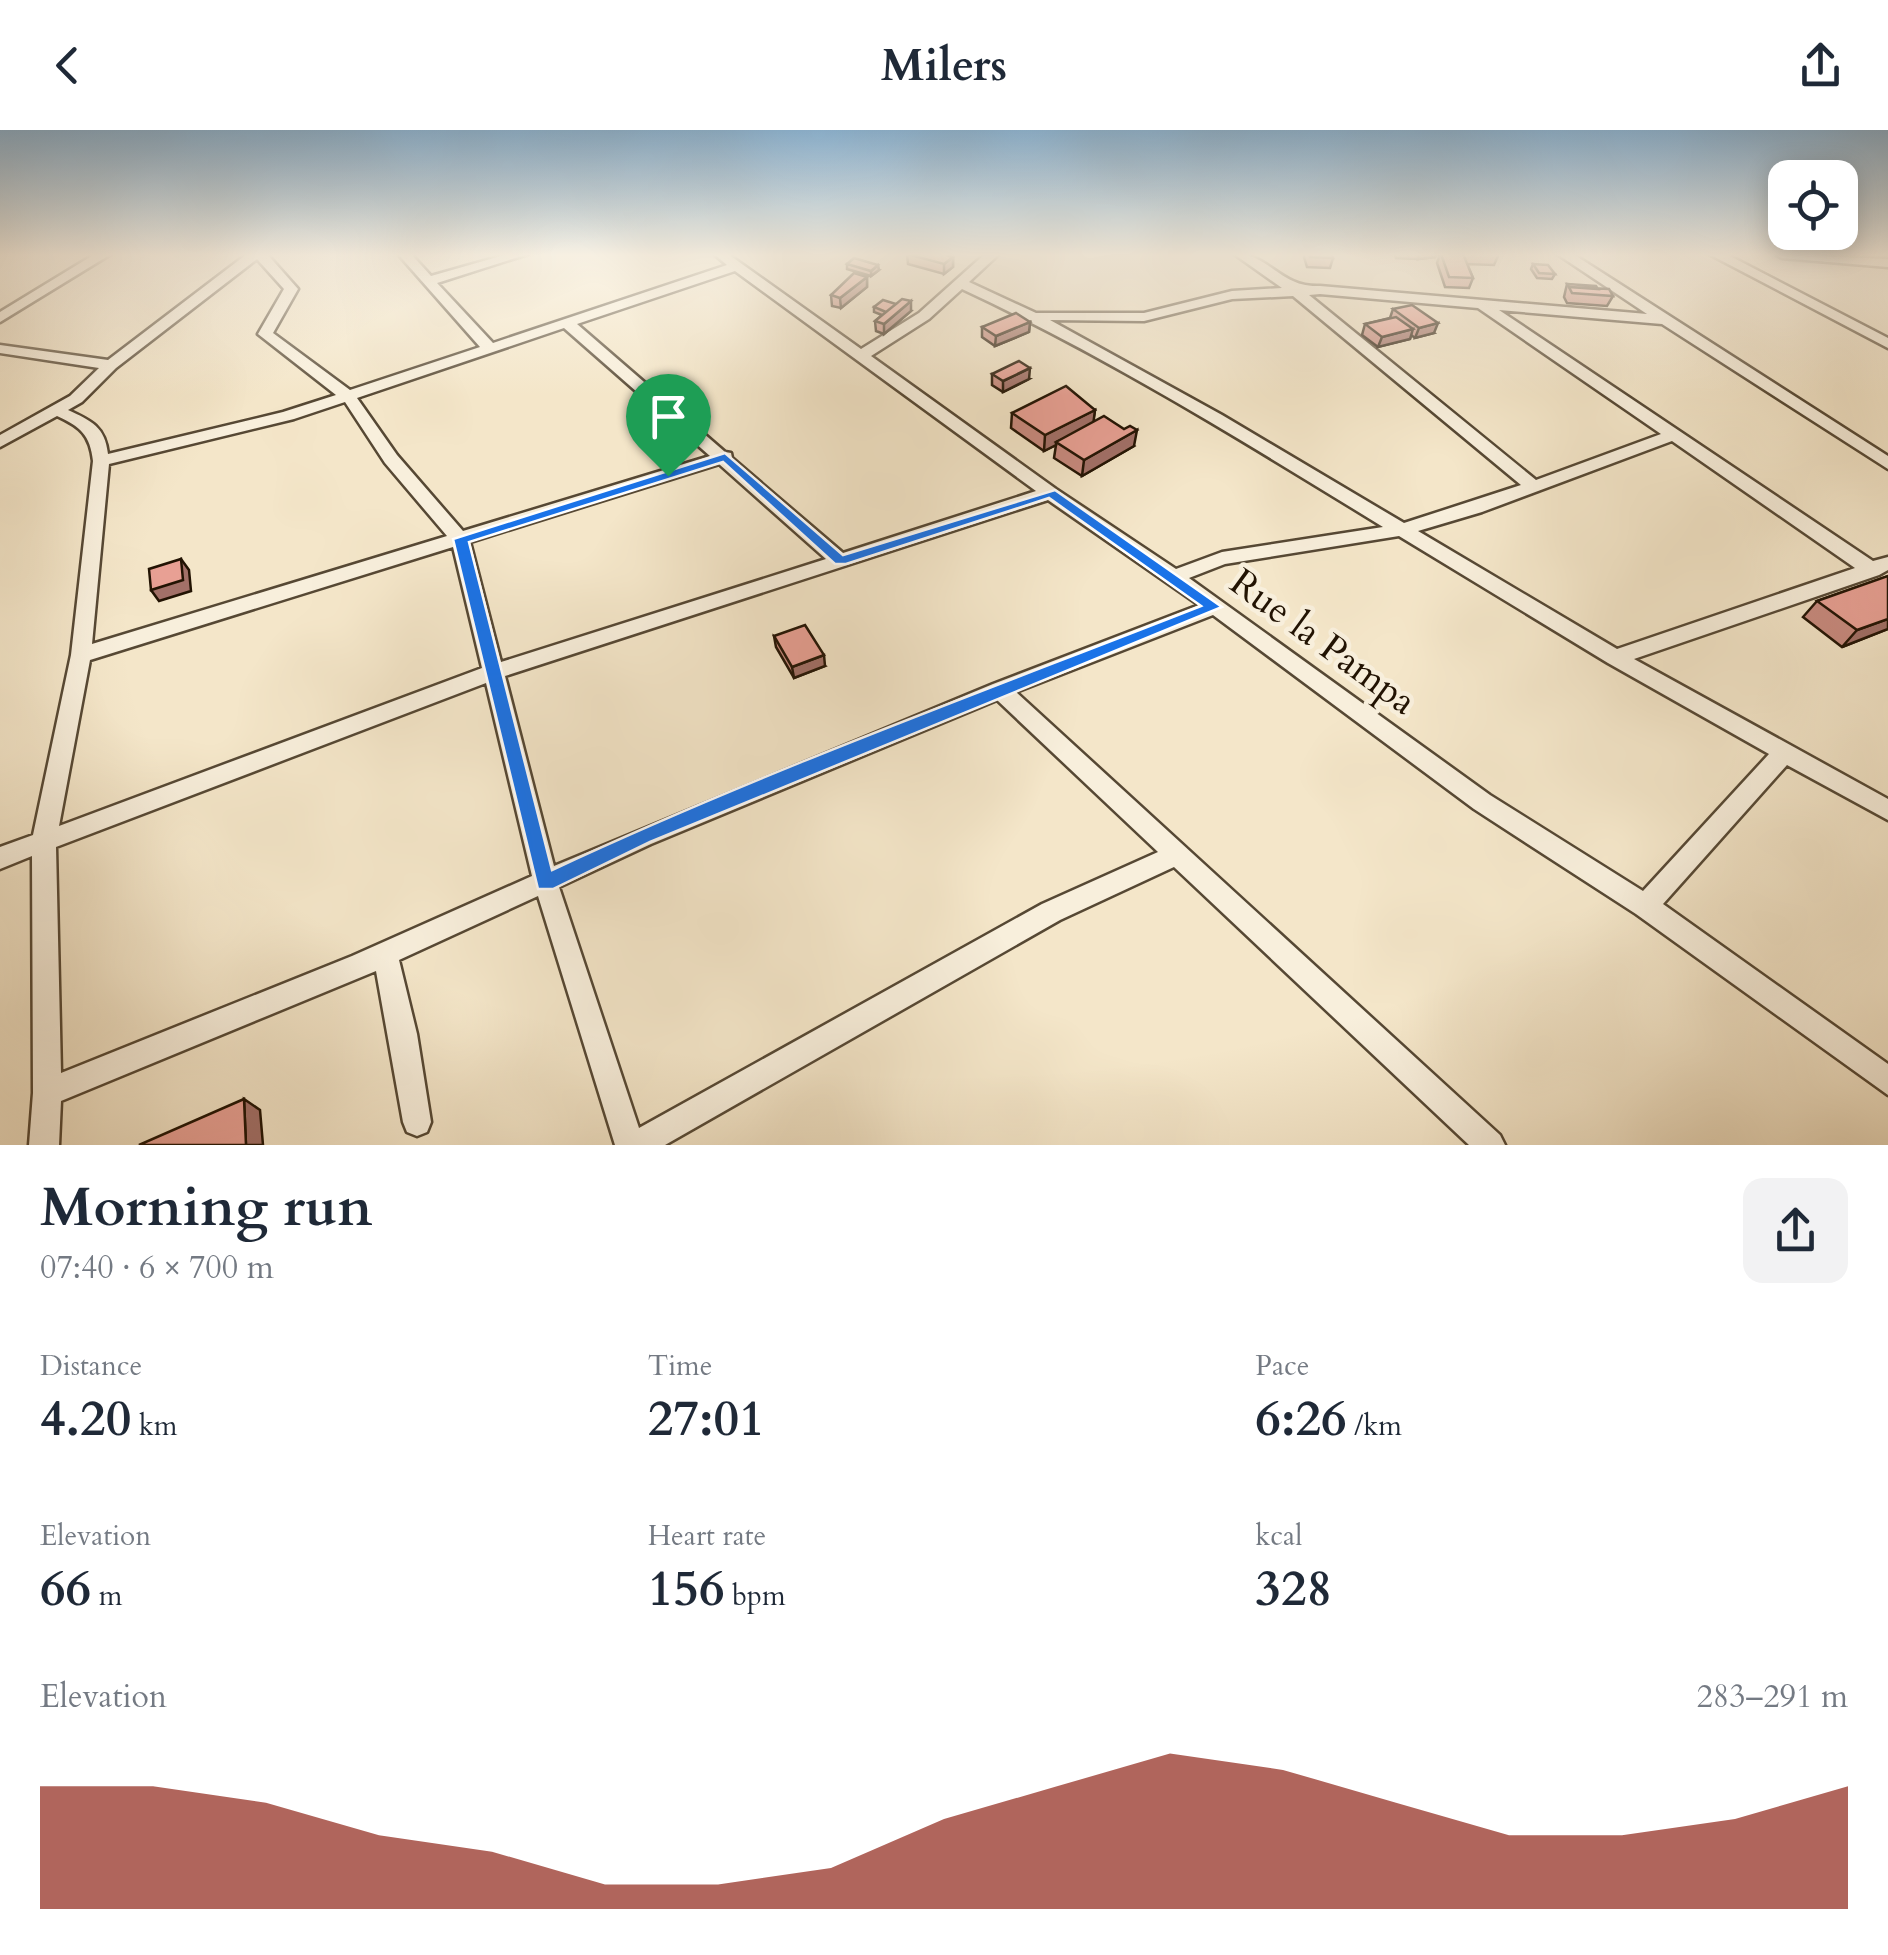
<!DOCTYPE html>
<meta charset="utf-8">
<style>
body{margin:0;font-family:Cardo,serif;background:#f2f2f3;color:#1f2937;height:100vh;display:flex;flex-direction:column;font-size:38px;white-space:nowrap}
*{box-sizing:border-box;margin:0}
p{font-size:32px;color:#747a83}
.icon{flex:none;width:55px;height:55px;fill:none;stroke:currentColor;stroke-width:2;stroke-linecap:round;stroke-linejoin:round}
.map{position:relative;height:1015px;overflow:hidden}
.side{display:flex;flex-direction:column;background:#fff;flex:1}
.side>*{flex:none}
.controls{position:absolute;left:1768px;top:30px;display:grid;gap:20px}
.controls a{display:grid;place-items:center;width:90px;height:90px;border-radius:20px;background:#fff;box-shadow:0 5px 25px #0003;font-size:50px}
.pin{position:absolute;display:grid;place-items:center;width:85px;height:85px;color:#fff;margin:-102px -42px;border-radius:50% 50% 50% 0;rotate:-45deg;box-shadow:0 0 10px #0007}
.pin .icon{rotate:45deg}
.round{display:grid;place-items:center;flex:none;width:105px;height:105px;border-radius:20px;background:#f2f2f3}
.summary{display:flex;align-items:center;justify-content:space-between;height:170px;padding:0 40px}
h1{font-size:55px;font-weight:600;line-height:75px}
.stats{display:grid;grid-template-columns:repeat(3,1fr);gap:15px;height:170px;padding:10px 40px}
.stats div{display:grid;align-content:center}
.stats b{font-size:50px;font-weight:600}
.stats small{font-size:28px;font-weight:400}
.stats p{font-size:28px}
.chart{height:280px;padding:20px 40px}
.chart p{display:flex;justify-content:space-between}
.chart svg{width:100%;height:180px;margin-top:10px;fill:#8f2418;opacity:.7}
header{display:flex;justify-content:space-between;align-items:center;height:130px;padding:0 40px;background:#fff;font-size:45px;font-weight:600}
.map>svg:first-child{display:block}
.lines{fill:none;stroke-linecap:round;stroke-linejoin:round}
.minor-casing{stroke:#564834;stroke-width:5}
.minor{fill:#f8efdc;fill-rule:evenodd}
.wall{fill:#c88a7f;stroke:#221303;stroke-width:2.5}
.shaded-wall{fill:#a27068;stroke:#221303;stroke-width:2.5}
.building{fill:#e8a094;stroke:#221303;stroke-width:2.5}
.route{fill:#1a73e8;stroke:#fff;stroke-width:2.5;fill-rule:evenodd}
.labels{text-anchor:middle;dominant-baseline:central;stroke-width:9;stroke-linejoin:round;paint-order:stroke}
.street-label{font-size:38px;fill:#221303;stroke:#f8efdc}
</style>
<header><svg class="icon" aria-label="back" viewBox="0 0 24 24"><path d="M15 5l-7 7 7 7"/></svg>Milers<svg class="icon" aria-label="share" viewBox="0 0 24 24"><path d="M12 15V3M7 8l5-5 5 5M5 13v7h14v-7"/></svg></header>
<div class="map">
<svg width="1888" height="1015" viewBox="0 0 1888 1015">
<rect width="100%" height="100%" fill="#f4e6c9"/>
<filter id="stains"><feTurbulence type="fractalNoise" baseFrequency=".002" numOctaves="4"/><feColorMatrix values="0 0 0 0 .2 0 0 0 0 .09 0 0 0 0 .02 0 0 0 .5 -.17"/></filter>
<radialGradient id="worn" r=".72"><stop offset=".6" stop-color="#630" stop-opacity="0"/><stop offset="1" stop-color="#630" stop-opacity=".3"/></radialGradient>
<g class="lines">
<g class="minor-casing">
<path id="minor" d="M 95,124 L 111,124 L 0,192 L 0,182 Z
M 247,124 L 267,124 L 298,159 L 273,203 L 350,260 L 480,217 L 398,124 L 411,124 L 431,146 L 508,124 L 528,124 L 437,153 L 493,213 L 727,135 L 714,124 L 728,124 L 861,219 L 919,183 L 985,124 L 999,124 L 969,152 L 1036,183 L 1144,183 L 1232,161 L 1282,158 L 1234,124 C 1270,123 1279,158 1320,156 L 1647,184 L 1557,124 L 1573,124 L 1888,326 L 1888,339 L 1662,194 L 1499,180 L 1873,431 L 1888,427 L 1888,440 L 1879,445 L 1634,529 L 1888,669 L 1888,690 L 1787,635 L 1663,774 L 1888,934 L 1888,965 L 1636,784 L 1474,679 L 1213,485 L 1016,562 L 1500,1005 L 1505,1015 L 1469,1015 L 1174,737 L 1060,790 L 665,1015 L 615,1015 L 538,766 L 399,830 L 417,904 L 431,992 L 427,1002 L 417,1006 L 407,1002 L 403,992 L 376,841 L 61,971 L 59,1015 L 29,1015 L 33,963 L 32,726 L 0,739 L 0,717 L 33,705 L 71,525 L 93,331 C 90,305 81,297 57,286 L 0,317 L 0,305 L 70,266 L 99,238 L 0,223 L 0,215 L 108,230 ZM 257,129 L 284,159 L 258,204 L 336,265 L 283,282 L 108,324 C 105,297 92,291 68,280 L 82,272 L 116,238 ZM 735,141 L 1036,361 L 843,423 L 732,328 L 731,323 L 725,322 L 577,194 ZM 962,159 C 1108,227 1246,313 1383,397 L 1222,422 L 1176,439 L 1056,359 L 871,226 L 929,189 ZM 1320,164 L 1478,178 L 1661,304 L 1536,350 L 1309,165 ZM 1293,166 L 1521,355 L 1404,393 L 1222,285 L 1050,190 L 1144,191 L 1232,169 ZM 564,198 L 710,326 L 463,401 L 397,325 L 357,268 ZM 345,272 L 385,333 L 447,406 L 92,514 L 109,334 L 294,289 ZM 1672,311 L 1855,438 L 1617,519 L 1418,401 L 1482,382 ZM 719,334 L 826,429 L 501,532 L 470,412 ZM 1048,370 L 1199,475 L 993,554 L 554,736 L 505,546 ZM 1399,406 L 1608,533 L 1769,624 L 1643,761 L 1490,665 L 1189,448 L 1225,434 ZM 453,417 L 482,538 L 59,696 L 90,530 ZM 486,553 L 532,746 L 352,826 L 61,943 L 56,717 ZM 997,570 L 1158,722 L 1042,774 L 639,998 L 559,757 L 651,714 Z
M 1709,124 L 1726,124 L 1888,208 L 1888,218 Z
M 1775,124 L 1888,129 L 1888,137 L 1782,128 Z"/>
</g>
<use href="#minor" class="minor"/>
</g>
<path class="wall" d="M 907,124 L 953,127 L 953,137 L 944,144 L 908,134 Z
M 1304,124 L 1331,124 L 1333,128 L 1330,138 L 1307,137 L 1304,127 Z
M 1395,124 L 1436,124 L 1435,127 L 1418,129 L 1418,127 L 1417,129 L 1396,128 Z
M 1440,124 L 1497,124 L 1498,126 L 1494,135 L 1467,134 L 1473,148 L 1469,158 L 1445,157 L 1437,133 Z
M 847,134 L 879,140 L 871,146 L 847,139 Z
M 1533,134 L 1555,144 L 1552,149 L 1537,148 L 1531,139 Z
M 867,147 L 867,157 L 841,178 L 832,176 L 831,165 Z
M 1567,154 L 1598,159 L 1613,166 L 1607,176 L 1567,173 L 1564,167 Z
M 874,177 L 911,181 L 884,204 L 876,201 L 875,191 L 882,185 L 874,182 Z
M 1393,179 L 1434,203 L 1415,208 L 1411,205 L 1410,209 L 1378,217 L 1362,205 L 1365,194 L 1390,188 Z
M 1030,192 L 1029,202 L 995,216 L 982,207 L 982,197 Z
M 992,244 L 1029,249 L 1003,262 L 992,255 Z
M 1095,280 L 1093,292 L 1134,316 L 1082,346 L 1054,328 L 1056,315 L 1044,321 L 1011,298 L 1012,283 Z
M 1888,446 L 1888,499 L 1842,517 L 1803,487 L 1817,471 Z
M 774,506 L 825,536 L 794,548 L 776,517 Z"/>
<path class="shaded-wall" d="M 1420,124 L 1436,124 L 1435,127 L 1418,129 Z
M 953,127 L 953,137 L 944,144 L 944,134 Z
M 878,135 L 879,140 L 871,146 L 871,141 Z
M 867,147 L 867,157 L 841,178 L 840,168 Z
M 911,171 L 911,181 L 884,204 L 884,194 Z
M 1030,192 L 1029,202 L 995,216 L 996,206 Z
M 1438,193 L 1434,203 L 1415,208 L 1419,198 Z
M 1413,199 L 1410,209 L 1378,217 L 1382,207 Z
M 1030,238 L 1029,249 L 1003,262 L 1003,251 Z
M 1095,280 L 1093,296 L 1056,312 L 1056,315 L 1044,321 L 1045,305 Z
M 1137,300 L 1134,316 L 1082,346 L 1084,330 Z
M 181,429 L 189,440 L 191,461 L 159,471 L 151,460 Z
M 1888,489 L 1888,499 L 1842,517 L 1857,500 Z
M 824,525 L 825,536 L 794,548 L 792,537 Z
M 244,969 L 260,980 L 263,1015 L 246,1015 Z"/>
<path class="building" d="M 907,124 L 942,124 L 953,127 L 944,134 Z
M 1309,124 L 1331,124 L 1333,128 L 1310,127 Z
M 1441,124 L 1463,124 L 1473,148 L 1449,147 Z
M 854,128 L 878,135 L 871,141 L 847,134 Z
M 1533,134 L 1548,135 L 1555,144 L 1539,143 Z
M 854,143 L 867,147 L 840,168 L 831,165 Z
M 1567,154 L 1596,156 L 1598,159 L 1569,157 L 1570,159 Z
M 1569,157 L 1609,159 L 1613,166 L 1572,163 Z
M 902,169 L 911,171 L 884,194 L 875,191 Z
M 883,170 L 896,174 L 886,182 L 874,177 Z
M 1412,175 L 1438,193 L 1419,198 L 1393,179 Z
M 1016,183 L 1030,192 L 996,206 L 982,197 Z
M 1396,187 L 1413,199 L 1382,207 L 1365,194 Z
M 1019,231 L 1030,238 L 1003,251 L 992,244 Z
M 1066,256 L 1095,280 L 1045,305 L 1012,283 Z
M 1104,286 L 1124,299 L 1130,296 L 1137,300 L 1084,330 L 1056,312 Z
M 181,429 L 183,450 L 151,460 L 149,439 Z
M 1888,446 L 1888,489 L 1857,500 L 1817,471 Z
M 805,495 L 824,525 L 792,537 L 774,506 Z
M 244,969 L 246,1015 L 139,1015 Z"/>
<linearGradient id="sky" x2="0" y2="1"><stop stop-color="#8cb7d9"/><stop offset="0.47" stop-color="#faf4e7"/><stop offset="1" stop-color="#faf4e7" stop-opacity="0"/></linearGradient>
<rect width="1888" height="266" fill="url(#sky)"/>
<path class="route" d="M 725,323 L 843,425 L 1055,360 L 1222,477 L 650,712 L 553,759 L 538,759 L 453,409 ZM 723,332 L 835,434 L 846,434 L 1049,368 L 1201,476 C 984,561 764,641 552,740 L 469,412 Z"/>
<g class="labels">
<g class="street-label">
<text transform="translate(1323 512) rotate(36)">Rue la Pampa</text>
</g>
</g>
<rect width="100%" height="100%" filter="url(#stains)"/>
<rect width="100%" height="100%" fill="url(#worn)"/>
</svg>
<div class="controls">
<a><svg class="icon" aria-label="locate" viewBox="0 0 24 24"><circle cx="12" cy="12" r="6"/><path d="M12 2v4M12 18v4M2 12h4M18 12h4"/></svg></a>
</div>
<div class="pin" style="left:668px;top:346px;background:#1e9e55"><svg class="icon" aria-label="arrive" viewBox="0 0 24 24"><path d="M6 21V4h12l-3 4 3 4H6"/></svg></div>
</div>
<section class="side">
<div class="summary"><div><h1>Morning run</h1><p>07:40 · 6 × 700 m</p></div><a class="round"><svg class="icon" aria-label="share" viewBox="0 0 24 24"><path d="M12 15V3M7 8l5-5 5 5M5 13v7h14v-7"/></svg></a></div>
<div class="stats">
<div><p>Distance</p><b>4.20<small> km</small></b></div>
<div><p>Time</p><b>27:01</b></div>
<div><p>Pace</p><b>6:26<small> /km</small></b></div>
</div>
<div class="stats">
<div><p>Elevation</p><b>66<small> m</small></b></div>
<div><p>Heart rate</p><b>156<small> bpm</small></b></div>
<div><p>kcal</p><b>328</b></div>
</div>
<div class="chart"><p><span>Elevation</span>283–291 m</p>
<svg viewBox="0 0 160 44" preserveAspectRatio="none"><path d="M0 44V14L10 14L20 18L30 26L40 30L50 38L60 38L70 34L80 22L90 14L100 6L110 10L120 18L130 26L140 26L150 22L160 14V44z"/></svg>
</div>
</section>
